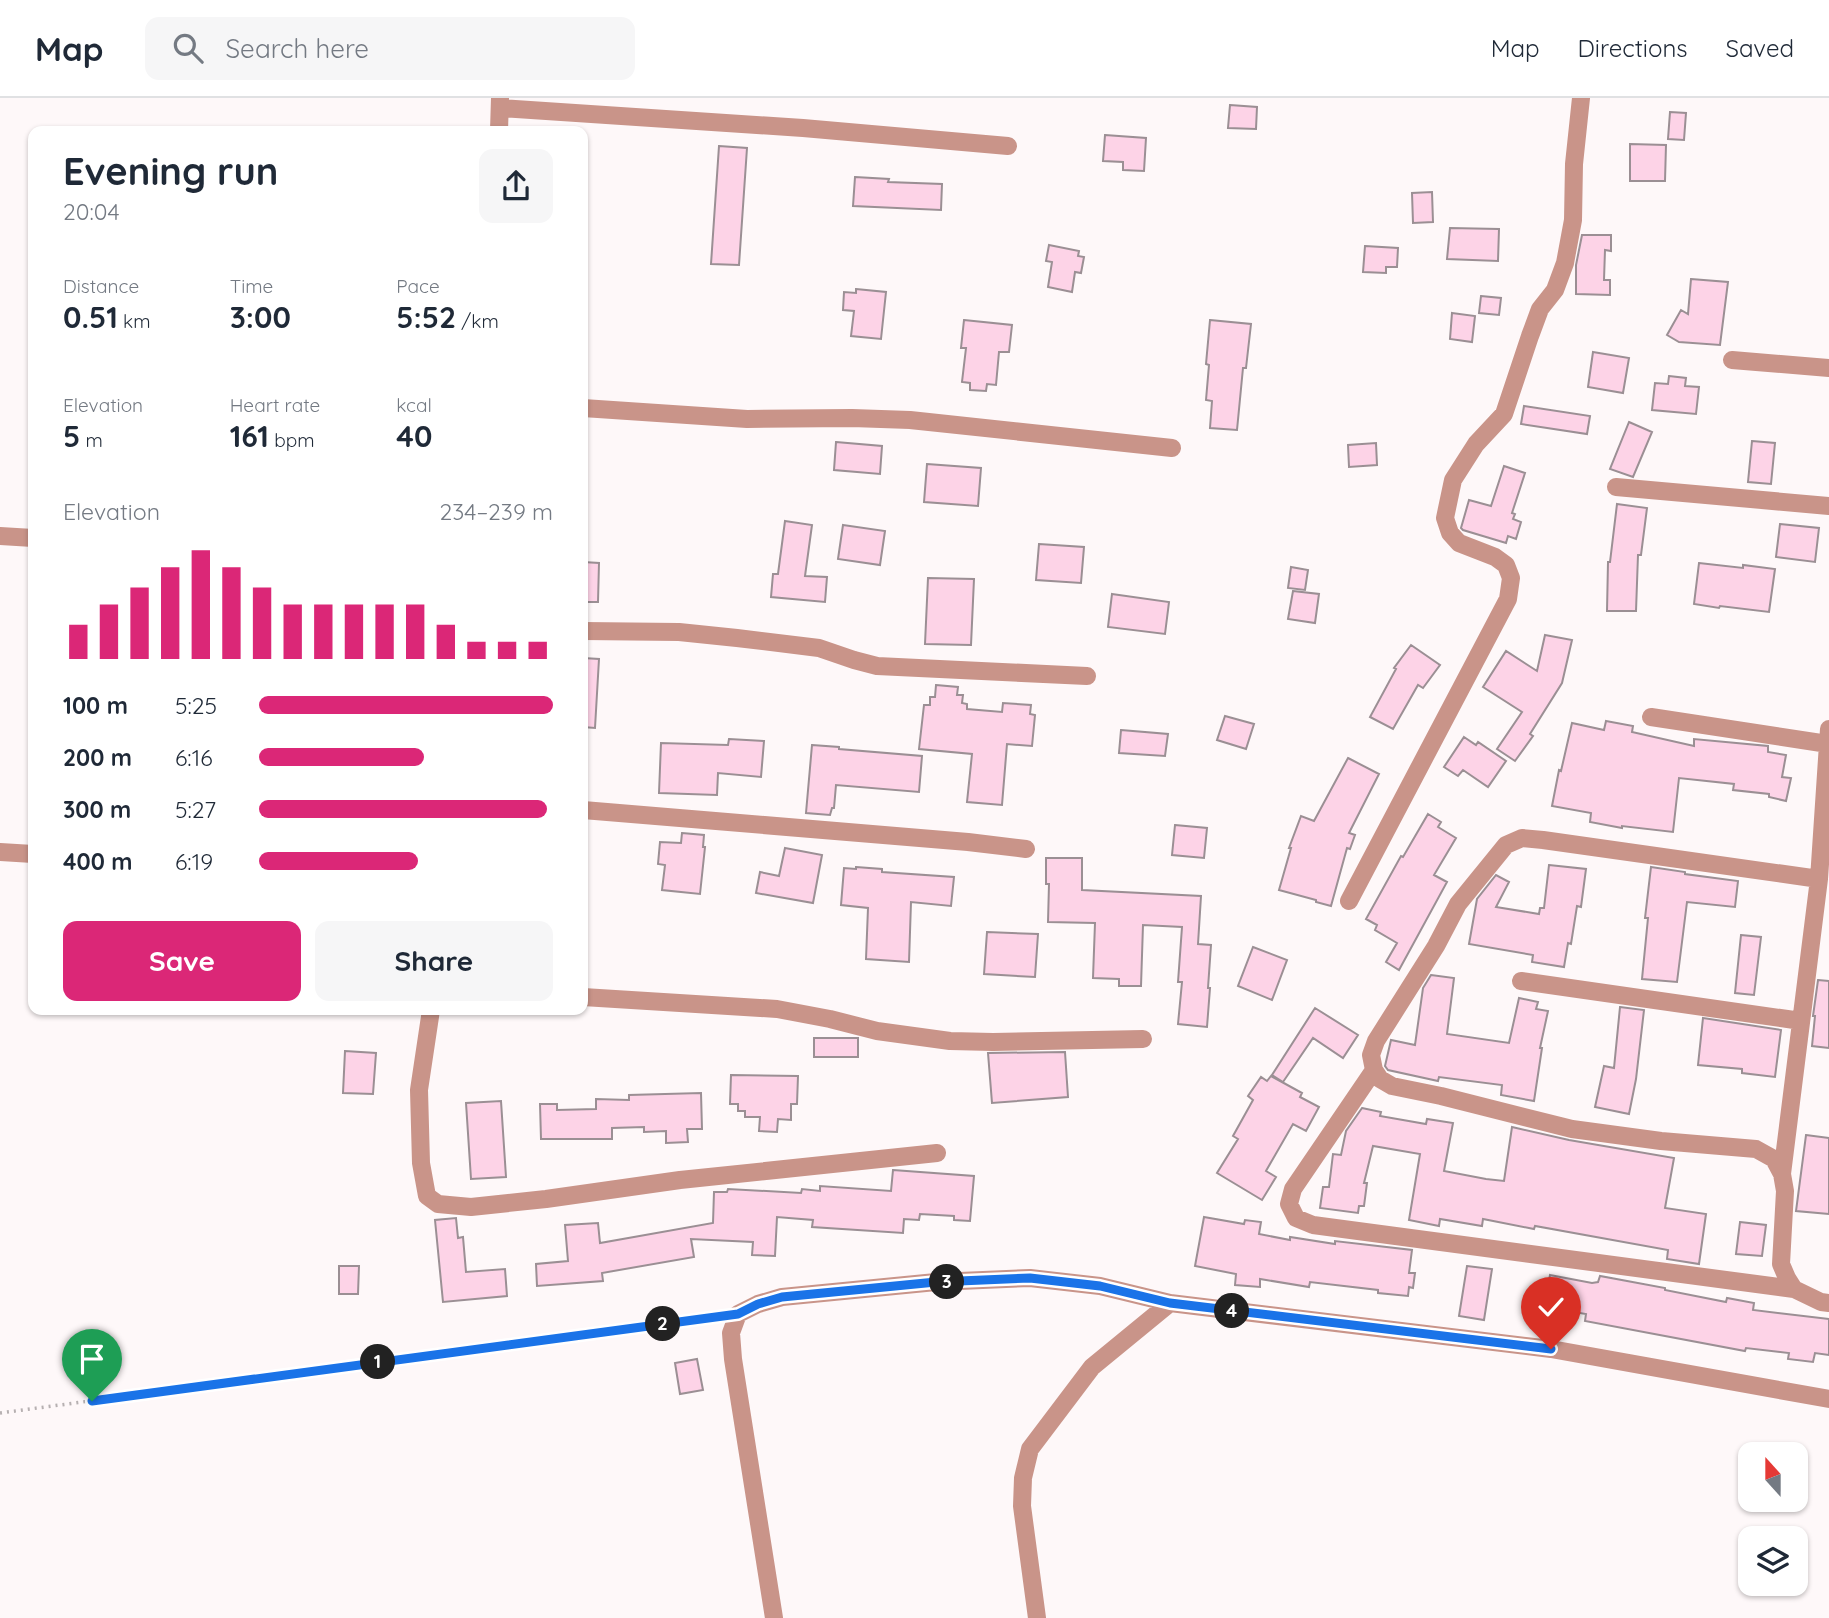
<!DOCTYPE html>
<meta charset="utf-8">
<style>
body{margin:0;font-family:Quicksand,sans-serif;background:#f6f6f7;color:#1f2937;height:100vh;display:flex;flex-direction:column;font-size:26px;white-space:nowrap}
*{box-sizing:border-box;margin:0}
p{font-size:23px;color:#747a83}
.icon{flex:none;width:38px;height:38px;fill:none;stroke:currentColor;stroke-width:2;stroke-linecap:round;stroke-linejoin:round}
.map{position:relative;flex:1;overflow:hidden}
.drawer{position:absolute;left:28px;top:28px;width:560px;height:889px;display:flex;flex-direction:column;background:#fff;border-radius:14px;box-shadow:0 2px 5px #0004}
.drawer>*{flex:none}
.needle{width:46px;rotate:339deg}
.tools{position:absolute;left:1738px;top:1344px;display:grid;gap:14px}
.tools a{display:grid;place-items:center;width:70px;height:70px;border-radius:14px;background:#fff;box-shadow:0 2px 5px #0004;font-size:35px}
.pin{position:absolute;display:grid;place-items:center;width:60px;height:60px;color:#fff;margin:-72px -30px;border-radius:50% 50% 50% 0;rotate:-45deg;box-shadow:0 0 7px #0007}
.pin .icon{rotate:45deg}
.km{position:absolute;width:35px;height:35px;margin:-18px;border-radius:50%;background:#222;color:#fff;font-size:19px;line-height:35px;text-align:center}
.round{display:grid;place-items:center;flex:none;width:74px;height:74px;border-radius:14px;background:#f6f6f7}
.headline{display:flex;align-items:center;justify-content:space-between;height:119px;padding:0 35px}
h1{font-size:38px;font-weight:800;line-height:52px}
.figures{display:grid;grid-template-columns:repeat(3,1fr);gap:10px;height:119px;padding:7px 35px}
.figures div{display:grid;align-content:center}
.figures b{font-size:30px;font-weight:800}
.figures small{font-size:19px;font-weight:400}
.figures p{font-size:19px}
.chart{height:196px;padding:14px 35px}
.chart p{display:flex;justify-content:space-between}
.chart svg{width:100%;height:126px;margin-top:7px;stroke:#db2777;stroke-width:6}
.primary-button{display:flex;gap:14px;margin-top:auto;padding:14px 35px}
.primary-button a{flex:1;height:80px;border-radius:14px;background:#db2777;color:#fff;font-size:28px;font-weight:800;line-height:80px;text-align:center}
.primary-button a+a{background:#f6f6f7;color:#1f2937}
ul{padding:0 35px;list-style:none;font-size:23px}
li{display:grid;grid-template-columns:112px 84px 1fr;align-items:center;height:52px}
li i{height:18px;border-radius:9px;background:#db2777}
header{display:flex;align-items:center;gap:42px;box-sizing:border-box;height:98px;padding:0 35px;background:#fff;border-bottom:2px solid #e0e1e3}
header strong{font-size:33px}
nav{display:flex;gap:38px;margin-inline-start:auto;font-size:24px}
.search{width:490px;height:63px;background:#f6f6f7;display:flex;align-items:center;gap:18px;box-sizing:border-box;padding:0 24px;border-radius:14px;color:#747a83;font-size:26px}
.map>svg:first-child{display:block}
.building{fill:#fdd3e7;stroke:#9b8f94;stroke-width:2}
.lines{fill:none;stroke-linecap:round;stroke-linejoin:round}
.path{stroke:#b6b0b1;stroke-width:3.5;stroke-dasharray:2 5;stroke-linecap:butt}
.minor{stroke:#c99489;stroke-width:18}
.route-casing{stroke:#fff;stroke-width:14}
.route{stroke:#1a73e8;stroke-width:9}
</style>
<header>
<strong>Map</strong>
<div class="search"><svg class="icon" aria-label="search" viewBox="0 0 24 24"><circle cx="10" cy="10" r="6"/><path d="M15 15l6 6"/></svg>Search here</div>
<nav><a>Map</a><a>Directions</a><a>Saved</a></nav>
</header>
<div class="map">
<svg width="1829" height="1520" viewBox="0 0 1829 1520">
<rect width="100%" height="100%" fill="#fef8f9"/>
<path class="building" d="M 1230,7 L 1257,9 L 1256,31 L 1228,30 Z
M 1670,14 L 1686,15 L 1684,42 L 1668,41 Z
M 1105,37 L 1146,40 L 1144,73 L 1123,72 L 1123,64 L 1103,63 Z
M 1630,46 L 1666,47 L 1665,83 L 1630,83 Z
M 719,48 L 747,50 L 739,167 L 711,166 Z
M 855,79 L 889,81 L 888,84 L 942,86 L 941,112 L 853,108 Z
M 1432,94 L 1433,124 L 1413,125 L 1412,95 Z
M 1450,130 L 1499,131 L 1498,163 L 1447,161 Z
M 1582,137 L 1611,137 L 1611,153 L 1605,152 L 1604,182 L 1610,182 L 1610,197 L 1576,196 L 1576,167 Z
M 1049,147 L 1079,153 L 1078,158 L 1084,159 L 1081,175 L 1075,174 L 1072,194 L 1048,189 L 1052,164 L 1046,163 Z
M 1365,148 L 1398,150 L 1397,169 L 1386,169 L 1386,175 L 1363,174 Z
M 1691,181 L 1728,184 L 1720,247 L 1679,244 L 1667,237 L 1681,212 L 1688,216 Z
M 856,191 L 886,194 L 881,241 L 851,238 L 854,213 L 843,212 L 844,194 L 856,195 Z
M 1481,198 L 1501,200 L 1499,217 L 1479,215 Z
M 1452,215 L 1475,218 L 1472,244 L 1450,241 Z
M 964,222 L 1012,227 L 1009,254 L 999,254 L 996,287 L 987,286 L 986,293 L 970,292 L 970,285 L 962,284 L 966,250 L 961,250 Z
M 1210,222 L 1251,226 L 1246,270 L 1243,270 L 1237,332 L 1210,330 L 1212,303 L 1206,302 L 1209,267 L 1206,266 Z
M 1593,254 L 1629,260 L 1623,295 L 1588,289 Z
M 1669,278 L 1686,280 L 1685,288 L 1699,289 L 1696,316 L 1652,312 L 1655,285 L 1668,286 Z
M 1524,308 L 1590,318 L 1587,336 L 1521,326 Z
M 1629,324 L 1652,334 L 1633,379 L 1610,371 Z
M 1752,343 L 1775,345 L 1771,386 L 1748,384 Z
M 836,344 L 882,348 L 880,376 L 834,372 Z
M 1376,345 L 1377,367 L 1349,369 L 1348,347 Z
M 927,366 L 981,370 L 978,408 L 924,404 Z
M 1504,368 L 1525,375 L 1512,415 L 1515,416 L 1513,421 L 1521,424 L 1516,441 L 1508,438 L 1506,445 L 1463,432 L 1461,430 L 1469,402 L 1491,408 Z
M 1617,406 L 1647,410 L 1641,457 L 1638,457 L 1636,513 L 1607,513 L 1608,464 L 1610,464 Z
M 785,423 L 812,427 L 805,478 L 827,479 L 825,504 L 771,499 L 773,476 L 778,476 Z
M 1780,426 L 1819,430 L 1815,464 L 1776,459 Z
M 843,427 L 885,433 L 880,467 L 838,461 Z
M 1039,446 L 1084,449 L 1081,485 L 1036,482 Z
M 583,464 L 599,465 L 598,504 L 583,504 Z
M 1699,465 L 1743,470 L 1743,467 L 1775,471 L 1769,514 L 1720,508 L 1719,510 L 1694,506 Z
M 1291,469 L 1308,472 L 1305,492 L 1288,490 Z
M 928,480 L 974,481 L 971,547 L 925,546 Z
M 1293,493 L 1319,496 L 1315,525 L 1288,521 Z
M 1112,496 L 1169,504 L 1165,536 L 1108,529 Z
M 1545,537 L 1572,542 L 1562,585 L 1530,636 L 1533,638 L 1515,663 L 1497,651 L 1522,614 L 1483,589 L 1506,553 L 1537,573 Z
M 1411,547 L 1440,567 L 1423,590 L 1418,587 L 1393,631 L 1370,619 L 1396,571 L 1394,570 Z
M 583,560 L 599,561 L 595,630 L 583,629 Z
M 936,587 L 958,589 L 957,597 L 963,597 L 962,605 L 967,606 L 967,611 L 1002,614 L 1003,605 L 1031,607 L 1030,616 L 1035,617 L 1032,648 L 1007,646 L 1002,707 L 967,704 L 972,656 L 919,651 L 924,607 L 930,607 L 930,599 L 935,599 Z
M 1225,618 L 1254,626 L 1246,651 L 1217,642 Z
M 1606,623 L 1633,628 L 1632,634 L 1694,648 L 1694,641 L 1768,648 L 1768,654 L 1786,657 L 1782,679 L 1791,680 L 1786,703 L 1769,699 L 1769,696 L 1733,692 L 1734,686 L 1679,680 L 1673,734 L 1622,728 L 1622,730 L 1590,724 L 1591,715 L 1552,708 L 1559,672 L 1561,673 L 1572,625 L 1604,632 Z
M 1121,632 L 1168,636 L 1165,658 L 1119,655 Z
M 1464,639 L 1476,647 L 1478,644 L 1506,663 L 1488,689 L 1463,672 L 1458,678 L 1444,669 Z
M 729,641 L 764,643 L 761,679 L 718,675 L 717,697 L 659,695 L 661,645 L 728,647 Z
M 812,647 L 839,649 L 839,651 L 922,658 L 919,694 L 836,687 L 834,710 L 832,710 L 830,717 L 806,715 Z
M 1348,660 L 1379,676 L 1349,735 L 1355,737 L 1350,751 L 1347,750 L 1331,808 L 1316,804 L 1316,802 L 1279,792 L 1291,750 L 1289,750 L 1301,718 L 1314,723 Z
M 1428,716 L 1441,724 L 1438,729 L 1456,740 L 1434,777 L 1447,784 L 1399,872 L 1386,864 L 1397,845 L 1375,832 L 1377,827 L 1366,821 L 1401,758 L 1403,759 Z
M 1175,727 L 1207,730 L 1204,760 L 1172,757 Z
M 682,735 L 704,737 L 703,749 L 705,749 L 700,796 L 662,792 L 665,767 L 658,766 L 660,744 L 681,745 Z
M 785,750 L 822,757 L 813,805 L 756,795 L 760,774 L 779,778 Z
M 1046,760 L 1082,760 L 1082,792 L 1201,798 L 1198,846 L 1211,847 L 1208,890 L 1210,890 L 1207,929 L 1178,926 L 1182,884 L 1178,884 L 1182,829 L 1143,827 L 1141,888 L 1119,888 L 1119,881 L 1093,880 L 1095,825 L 1048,824 L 1049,786 L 1046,786 Z
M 1549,767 L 1586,771 L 1581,809 L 1577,808 L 1571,846 L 1568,845 L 1564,869 L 1532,864 L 1533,857 L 1469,846 L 1477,801 L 1496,777 L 1509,784 L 1496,809 L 1539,816 L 1540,810 L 1544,810 Z
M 856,769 L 882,771 L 882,774 L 954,779 L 951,808 L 911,804 L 909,864 L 866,861 L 868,810 L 841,807 L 844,770 L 856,771 Z
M 1651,769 L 1685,774 L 1685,776 L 1738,783 L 1735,809 L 1687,804 L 1677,884 L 1642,881 L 1648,820 L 1645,820 Z
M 987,834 L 1038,836 L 1035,879 L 984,876 Z
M 1741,837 L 1761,839 L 1754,897 L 1735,895 Z
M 1253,849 L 1287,862 L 1272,902 L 1238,888 Z
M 1431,877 L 1454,880 L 1447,936 L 1509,945 L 1519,900 L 1538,904 L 1536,911 L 1548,913 L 1540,950 L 1542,950 L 1534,1003 L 1501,997 L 1502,987 L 1439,979 L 1438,983 L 1388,972 L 1385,968 L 1391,942 L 1415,947 L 1423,890 Z
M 1818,882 L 1829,883 L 1829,950 L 1812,948 L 1815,918 L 1813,918 Z
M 1620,909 L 1644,912 L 1636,981 L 1629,1016 L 1595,1009 L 1604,968 L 1614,970 Z
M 1315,910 L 1358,937 L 1343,960 L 1313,940 L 1283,984 L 1272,977 Z
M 1703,920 L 1781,932 L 1775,979 L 1742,975 L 1742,971 L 1698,967 Z
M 814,940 L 858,940 L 858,959 L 814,959 Z
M 345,953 L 376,955 L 373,996 L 343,995 Z
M 1065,954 L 1068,999 L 992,1005 L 988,955 Z
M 731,977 L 798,978 L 797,1006 L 791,1006 L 791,1022 L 778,1021 L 777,1034 L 759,1033 L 760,1019 L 745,1019 L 745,1013 L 738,1013 L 738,1006 L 730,1006 Z
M 1271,978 L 1302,995 L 1300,999 L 1319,1009 L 1306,1033 L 1293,1026 L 1266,1073 L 1276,1079 L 1262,1102 L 1217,1075 L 1238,1041 L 1233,1038 L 1253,1002 L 1248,998 L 1261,979 L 1267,983 Z
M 701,995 L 702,1031 L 687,1031 L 688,1044 L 666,1045 L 666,1033 L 644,1034 L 644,1029 L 612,1030 L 612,1041 L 541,1041 L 540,1006 L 557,1006 L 557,1012 L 596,1011 L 596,1001 L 629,1002 L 629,997 Z
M 501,1003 L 506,1079 L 471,1081 L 466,1005 Z
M 1362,1010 L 1381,1014 L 1380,1018 L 1426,1026 L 1427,1021 L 1453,1025 L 1444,1073 L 1486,1081 L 1504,1083 L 1512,1029 L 1569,1042 L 1674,1060 L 1665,1110 L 1706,1116 L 1699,1166 L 1667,1161 L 1668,1152 L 1535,1128 L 1534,1131 L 1483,1121 L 1482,1128 L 1440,1121 L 1439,1128 L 1409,1122 L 1420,1056 L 1373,1048 L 1364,1085 L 1367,1085 L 1364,1108 L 1359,1108 L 1358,1115 L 1320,1110 L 1323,1089 L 1329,1089 L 1333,1056 L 1341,1057 L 1346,1033 Z
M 1806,1037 L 1829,1040 L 1829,1116 L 1796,1113 Z
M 893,1072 L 974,1078 L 970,1123 L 954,1122 L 954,1118 L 920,1116 L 919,1122 L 904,1121 L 903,1135 L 812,1129 L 813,1122 L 777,1119 L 775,1158 L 752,1157 L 753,1144 L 691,1141 L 694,1159 L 602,1175 L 603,1183 L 537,1188 L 536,1166 L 568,1163 L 565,1127 L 598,1125 L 600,1145 L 713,1125 L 714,1094 L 727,1094 L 728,1091 L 801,1095 L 802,1091 L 820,1093 L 820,1088 L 891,1093 Z
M 1204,1119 L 1244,1126 L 1245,1122 L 1261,1124 L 1259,1136 L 1290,1142 L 1290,1139 L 1335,1146 L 1335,1143 L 1412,1152 L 1409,1175 L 1415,1175 L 1413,1190 L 1409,1189 L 1408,1198 L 1378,1195 L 1378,1192 L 1310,1184 L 1309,1189 L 1260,1181 L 1260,1189 L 1235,1187 L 1236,1176 L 1195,1168 Z
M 456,1120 L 458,1140 L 463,1139 L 466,1174 L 505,1171 L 507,1198 L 443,1204 L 435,1122 Z
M 1740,1124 L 1766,1127 L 1762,1158 L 1736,1156 Z
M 339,1168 L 359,1168 L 358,1196 L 339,1196 Z
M 1467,1168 L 1492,1171 L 1484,1222 L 1459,1218 Z
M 1550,1177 L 1592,1185 L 1598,1184 L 1600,1178 L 1665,1190 L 1665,1192 L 1726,1204 L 1727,1200 L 1754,1205 L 1753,1212 L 1829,1221 L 1829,1257 L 1815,1255 L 1813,1264 L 1788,1261 L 1789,1255 L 1746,1250 L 1745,1253 L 1585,1223 L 1586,1216 L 1544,1209 Z
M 697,1261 L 703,1292 L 680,1296 L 675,1265 Z"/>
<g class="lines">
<path class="path" d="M 0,1315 L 719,1219"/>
<path class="minor" d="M 500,10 L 803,30 L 1008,48
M 499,33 L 500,0
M 1732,262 L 1829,270
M 583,310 L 747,321 L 852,320 L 910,322 L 1172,350
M 1616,389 L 1829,408
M 0,438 L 33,440
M 583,533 L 679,534 L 737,540 L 819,550 L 854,562 L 877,568 L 1087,578
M 1651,619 L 1828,646
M 583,712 L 968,744 L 1026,751
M 0,754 L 33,756
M 1819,781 L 1543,742 L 1522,740 L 1506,747 L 1458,806 L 1436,848 L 1376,943 L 1371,957 L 1374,972 L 1380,981 L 1392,988 L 1441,998 L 1572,1031 L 1661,1043 L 1756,1051 L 1774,1061 L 1782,1076 L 1785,1093 L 1781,1166 L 1787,1180 L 1794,1191 L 1821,1204 L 1829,1205
M 1349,803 L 1508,501 L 1511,480 L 1506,467 L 1495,459 L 1459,445 L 1450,435 L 1445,420 L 1453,382 L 1476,346 L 1504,316 L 1530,238 L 1540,211 L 1555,192 L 1565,165 L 1573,122 L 1574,66 L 1581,0
M 1521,883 L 1801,923
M 583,899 L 777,911 L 830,921 L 877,933 L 950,943 L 993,944 L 1143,941
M 431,912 L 419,992 L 421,1065 L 427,1098 L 438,1106 L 471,1109 L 546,1101 L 680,1082 L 937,1055
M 1374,972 L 1293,1091 L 1289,1106 L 1296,1120 L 1313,1127 L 1794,1191
M 1782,1076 L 1819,781 L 1829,631
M 774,1520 L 733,1261 L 731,1235 L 738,1216 L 758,1206 L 782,1199 L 936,1184 L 1030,1180 L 1100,1188 L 1170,1205 L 1551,1251 L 1829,1301
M 1037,1520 L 1022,1408 L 1023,1380 L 1030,1351 L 1092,1269 L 1170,1205"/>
</g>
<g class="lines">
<g class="route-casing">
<path id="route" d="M 92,1303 L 738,1216 L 758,1206 L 782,1199 L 936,1184 L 1030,1180 L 1100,1188 L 1170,1205 L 1551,1251"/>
</g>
<use href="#route" class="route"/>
</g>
</svg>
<div class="tools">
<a><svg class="needle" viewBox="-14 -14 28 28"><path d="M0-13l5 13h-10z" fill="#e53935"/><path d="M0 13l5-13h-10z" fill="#747a83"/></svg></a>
<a><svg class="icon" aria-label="layers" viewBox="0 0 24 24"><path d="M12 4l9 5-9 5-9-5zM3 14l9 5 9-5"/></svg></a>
</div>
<div class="pin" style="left:92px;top:1303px;background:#1e9e55"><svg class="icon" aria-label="arrive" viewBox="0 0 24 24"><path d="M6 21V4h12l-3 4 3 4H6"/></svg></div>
<div class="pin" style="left:1551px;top:1251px;background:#d93025"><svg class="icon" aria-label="check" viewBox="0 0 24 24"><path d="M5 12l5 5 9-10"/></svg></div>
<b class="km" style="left:378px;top:1264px">1</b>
<b class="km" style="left:663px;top:1226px">2</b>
<b class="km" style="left:947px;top:1184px">3</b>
<b class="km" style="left:1232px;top:1213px">4</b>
<section class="drawer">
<div class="headline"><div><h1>Evening run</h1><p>20:04</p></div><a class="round"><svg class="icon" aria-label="share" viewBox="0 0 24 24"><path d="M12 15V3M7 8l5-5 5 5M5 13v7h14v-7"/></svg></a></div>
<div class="figures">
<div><p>Distance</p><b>0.51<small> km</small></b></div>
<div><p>Time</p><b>3:00</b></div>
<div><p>Pace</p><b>5:52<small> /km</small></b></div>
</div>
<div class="figures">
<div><p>Elevation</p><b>5<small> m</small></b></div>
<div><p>Heart rate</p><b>161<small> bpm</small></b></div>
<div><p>kcal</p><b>40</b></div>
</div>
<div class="chart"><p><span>Elevation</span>234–239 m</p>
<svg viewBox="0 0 160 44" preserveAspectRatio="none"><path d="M5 44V32M15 44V25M25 44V19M35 44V12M45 44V6M55 44V12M65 44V19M75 44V25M85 44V25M95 44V25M105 44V25M115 44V25M125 44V32M135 44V38M145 44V38M155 44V38"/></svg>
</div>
<ul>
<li><b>100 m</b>5:25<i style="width:100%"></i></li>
<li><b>200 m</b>6:16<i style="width:56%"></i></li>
<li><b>300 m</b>5:27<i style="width:98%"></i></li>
<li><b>400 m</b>6:19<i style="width:54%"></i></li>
</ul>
<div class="primary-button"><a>Save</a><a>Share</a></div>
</section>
</div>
